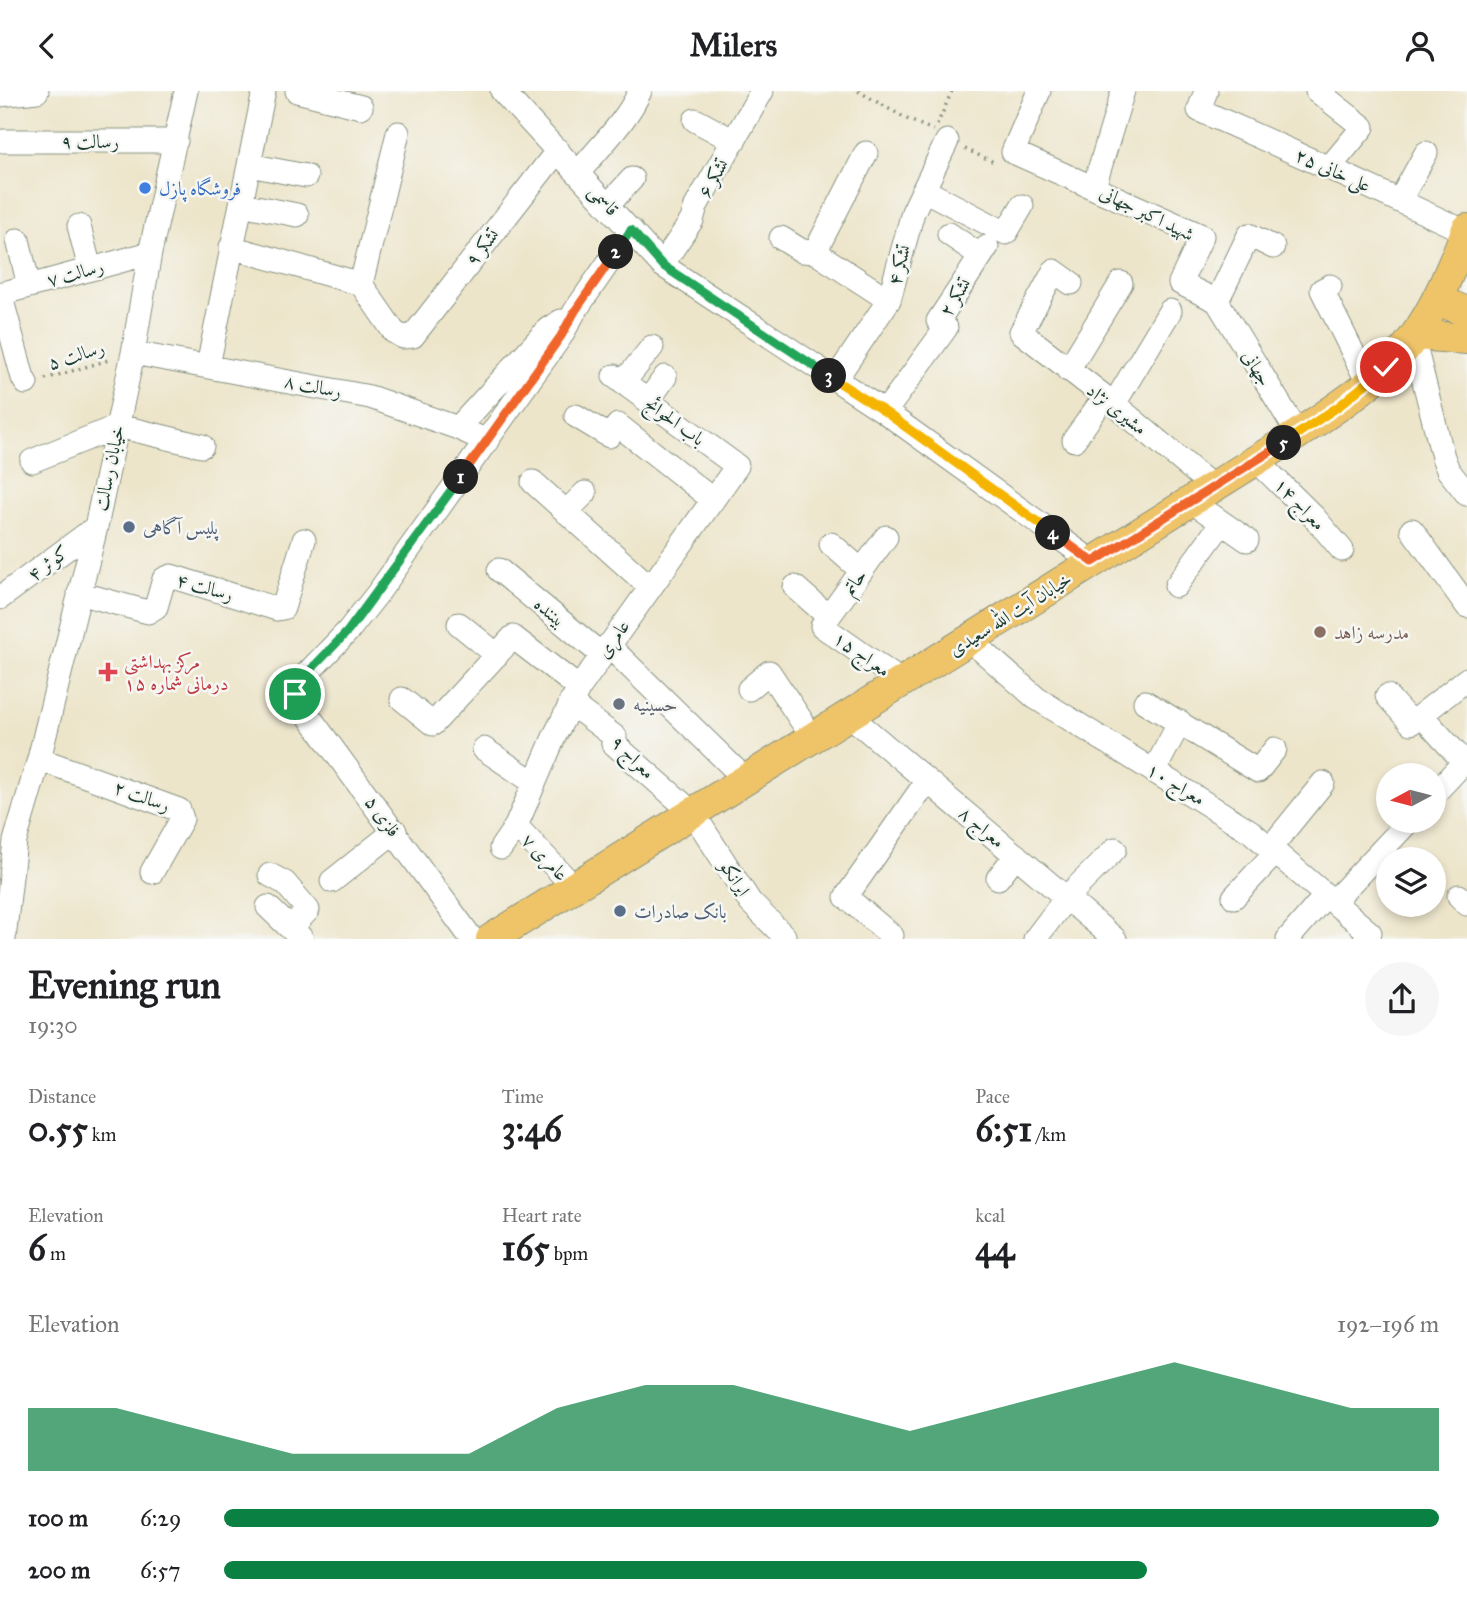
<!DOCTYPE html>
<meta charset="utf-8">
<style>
body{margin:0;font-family:"IM FELL Great Primer",Amiri,serif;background:#f6f6f6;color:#202124;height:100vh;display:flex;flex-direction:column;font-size:26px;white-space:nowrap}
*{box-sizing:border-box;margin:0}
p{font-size:23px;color:#757577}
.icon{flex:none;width:38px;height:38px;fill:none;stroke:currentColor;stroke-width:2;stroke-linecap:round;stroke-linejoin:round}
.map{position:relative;height:848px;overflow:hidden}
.side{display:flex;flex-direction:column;background:#fff;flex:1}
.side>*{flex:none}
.needle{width:46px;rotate:263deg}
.fabs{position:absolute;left:1376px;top:672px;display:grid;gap:14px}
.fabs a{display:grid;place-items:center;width:70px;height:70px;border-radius:50%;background:#fff;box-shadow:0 4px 10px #0003;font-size:35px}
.pin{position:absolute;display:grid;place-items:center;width:60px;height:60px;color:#fff;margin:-30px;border:4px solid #fff;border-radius:50%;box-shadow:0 2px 7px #0007}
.km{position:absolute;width:35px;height:35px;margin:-18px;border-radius:50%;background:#222;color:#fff;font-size:19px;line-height:35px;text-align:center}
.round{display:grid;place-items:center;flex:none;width:74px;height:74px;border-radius:37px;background:#f6f6f6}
.headline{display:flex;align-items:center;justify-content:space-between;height:119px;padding:0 28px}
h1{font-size:38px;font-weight:800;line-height:52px}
.stats{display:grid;grid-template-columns:repeat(3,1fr);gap:10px;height:119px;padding:7px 28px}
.stats div{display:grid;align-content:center}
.stats b{font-size:35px;font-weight:800}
.stats small{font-size:19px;font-weight:400}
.stats p{font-size:19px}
.chart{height:196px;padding:14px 28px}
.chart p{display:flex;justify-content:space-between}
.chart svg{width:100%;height:126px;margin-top:7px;fill:#0b8043;opacity:.7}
ul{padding:0 28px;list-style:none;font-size:23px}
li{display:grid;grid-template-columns:112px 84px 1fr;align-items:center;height:52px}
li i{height:18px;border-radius:9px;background:#0b8043}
header{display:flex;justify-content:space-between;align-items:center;height:91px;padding:0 28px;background:#fff;font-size:32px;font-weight:800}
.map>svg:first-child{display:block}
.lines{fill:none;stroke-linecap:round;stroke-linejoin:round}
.minor-casing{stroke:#86917f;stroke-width:25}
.major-casing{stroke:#86917f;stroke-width:32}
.path{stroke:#86917f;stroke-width:3.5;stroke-dasharray:2 5;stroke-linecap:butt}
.minor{stroke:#fff;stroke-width:23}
.major{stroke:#efc469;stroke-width:30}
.split-1-casing{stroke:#fff;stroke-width:14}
.split-2-casing{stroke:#fff;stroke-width:14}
.split-3-casing{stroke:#fff;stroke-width:14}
.split-4-casing{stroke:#fff;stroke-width:14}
.split-5-casing{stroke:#fff;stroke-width:14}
.split-6-casing{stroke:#fff;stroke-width:14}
.split-1{stroke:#22a559;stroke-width:9}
.split-2{stroke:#f0652b;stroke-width:9}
.split-3{stroke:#22a559;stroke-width:9}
.split-4{stroke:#f5b400;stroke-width:9}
.split-5{stroke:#f0652b;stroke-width:9}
.split-6{stroke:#f5b400;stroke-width:9}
.shop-dot{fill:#3f7fe0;stroke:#f6f6f2;stroke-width:2.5}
.service-dot{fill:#5c6f8a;stroke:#f6f6f2;stroke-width:2.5}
.education-dot{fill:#8d6e63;stroke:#f6f6f2;stroke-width:2.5}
.health-dot{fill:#e0444e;stroke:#f6f6f2;stroke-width:2.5}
.worship-dot{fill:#6b7280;stroke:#f6f6f2;stroke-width:2.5}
.labels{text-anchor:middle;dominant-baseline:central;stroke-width:5;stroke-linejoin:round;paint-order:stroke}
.street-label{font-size:19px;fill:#1f3d34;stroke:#f6f6f2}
.shop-label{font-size:19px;fill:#366cbe;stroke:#f6f6f2;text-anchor:start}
.service-label{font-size:19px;fill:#4e5e75;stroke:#f6f6f2;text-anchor:start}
.education-label{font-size:19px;fill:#785e54;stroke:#f6f6f2;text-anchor:start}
.health-label{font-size:19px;fill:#be3a42;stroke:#f6f6f2;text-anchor:start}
.worship-label{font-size:19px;fill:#5b616d;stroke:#f6f6f2;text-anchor:start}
</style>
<header><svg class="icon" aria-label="back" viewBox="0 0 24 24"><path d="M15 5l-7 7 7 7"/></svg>Milers<svg class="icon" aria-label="person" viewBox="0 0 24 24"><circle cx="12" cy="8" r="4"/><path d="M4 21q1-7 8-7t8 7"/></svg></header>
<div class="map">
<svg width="1467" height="848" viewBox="0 0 1467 848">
<rect width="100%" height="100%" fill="#f6f6f2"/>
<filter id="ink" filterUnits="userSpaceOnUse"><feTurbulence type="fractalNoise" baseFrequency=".0143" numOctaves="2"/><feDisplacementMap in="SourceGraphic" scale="14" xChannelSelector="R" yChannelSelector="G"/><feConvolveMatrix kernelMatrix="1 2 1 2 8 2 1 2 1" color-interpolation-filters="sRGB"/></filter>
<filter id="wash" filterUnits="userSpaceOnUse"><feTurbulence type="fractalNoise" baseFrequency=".00686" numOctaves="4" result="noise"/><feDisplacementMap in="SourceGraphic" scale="28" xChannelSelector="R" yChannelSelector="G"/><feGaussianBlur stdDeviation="1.57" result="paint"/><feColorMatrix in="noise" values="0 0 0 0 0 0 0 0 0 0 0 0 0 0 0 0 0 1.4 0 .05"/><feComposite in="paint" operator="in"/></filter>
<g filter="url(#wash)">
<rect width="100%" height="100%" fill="#ede5ca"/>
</g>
<g filter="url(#ink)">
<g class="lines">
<g class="minor-casing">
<path id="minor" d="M 297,0 L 361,16
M 502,0 L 662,174 L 885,321 L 1093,471
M 1039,0 L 1013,61 L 1202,145 L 1180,192 L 1217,210
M 1206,0 L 1199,19 L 1329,77 L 1466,141
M 1317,0 L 1363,36 L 1329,77
M 0,4 L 37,0
M 695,29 L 734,50
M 398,42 L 361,193 L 394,241 L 403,246 L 413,245 L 558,59
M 4,50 L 176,50
M 249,74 L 306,85
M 579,81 C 599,56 627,30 640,0
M 1094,96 L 1123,0
M 924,99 L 1006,142 L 1022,115
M 1400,109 L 1426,62
M 241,113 L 297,124
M 608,114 L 632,88
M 79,135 L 90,178
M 949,143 L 981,165
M 781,147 L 802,160 L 815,161 L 889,209
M 18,149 L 29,195
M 231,156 L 361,193
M 815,161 L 866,62
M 662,174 L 692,129 L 696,115 L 762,0
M 1071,192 L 1054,180 L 1021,241 L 1114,313 L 1213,396
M 1330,195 L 1322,199 L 1368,292
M 0,202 L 23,287 L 26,292
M 0,203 L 150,162
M 1217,210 L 1298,343
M 1217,210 L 1249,144 L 1273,156
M 1413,247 L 1443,366 L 1448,379 L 1467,403
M 133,262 L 370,306 L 458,337 L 487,350
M 208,275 L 264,0
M 1068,279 L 1121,192
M 614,285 L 737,375
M 835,289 L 889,209 L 913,121 L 947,50
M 623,292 L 652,256
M 648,310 L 665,286
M 1114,313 L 1170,220
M 885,321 L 946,237 L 938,230 L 987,156
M 576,325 L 609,345 L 618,334 L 713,409
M 458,337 L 548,238 L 561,230
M 1074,349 L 1104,307
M 1256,369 L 1314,426 L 1342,459
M 32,370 L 118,335 L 202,355
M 533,391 L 650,496
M 1191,410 L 1247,449
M 566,421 L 585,402
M 1412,439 L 1467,515
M 886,446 L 822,535 L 902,591
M 831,453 L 862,480
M 499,479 L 602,564
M 1176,495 L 1221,433
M 795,496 L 829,526
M 79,502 L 148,521 L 156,516 L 164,488 L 171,485 L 277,518 L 283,517 L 304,449
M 0,507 L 96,436
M 459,533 L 497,564
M 970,549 L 1036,607 L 1250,740 L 1370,842 L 1365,848
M 608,554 L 746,689
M 749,598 L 769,581 L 813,647
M 1387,605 L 1411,632 L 1467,588
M 402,608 L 433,633 L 513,546 L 579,597
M 1145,611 L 1258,680 L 1275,658
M 570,612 L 615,646 L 613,652 L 693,722 L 750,811 L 784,845
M 849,624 L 1115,848
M 1422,625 L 1464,671
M 484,658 L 533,691
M 39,668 L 179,719 L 182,728 L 152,781
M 1154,680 L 1180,631
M 1433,704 L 1467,668
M 516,735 L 574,796
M 1271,756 L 1323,692
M 501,757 L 516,735 L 555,644 L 579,597 L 737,375
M 270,784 L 285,792 L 308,819 L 292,836 L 302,848
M 998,787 L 1016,764
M 332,790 L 395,740
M 1459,805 L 1467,813
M 1234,806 L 1276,761
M 1334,810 L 1409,730
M 268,816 L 291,838 L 292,836
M 892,845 L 846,806 L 927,690
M 4,848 L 15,750 L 39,668 L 96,436 L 133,262 L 150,162 L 186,0
M 472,848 L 297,609 L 295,602 L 296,594 L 348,540 L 378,502 L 561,245 L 575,220 L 631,139
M 1035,848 L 1066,807 L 1115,758
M 1288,848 L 1326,804"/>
</g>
<g class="major-casing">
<path id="major" d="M 1437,209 L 1467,221
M 1416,244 L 1467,248
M 491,848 L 1298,343 C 1338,315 1385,287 1414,246 C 1438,213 1452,175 1467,138"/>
</g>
<path class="path" d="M 858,0 L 907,28 L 933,39
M 937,34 L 952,0
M 965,58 L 996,72
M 45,288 L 112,268"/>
<use href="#minor" class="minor"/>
<use href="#major" class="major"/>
</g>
</g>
<g class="lines" filter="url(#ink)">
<g class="split-1-casing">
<path id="split-1" d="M 295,603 L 296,594 L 348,540 L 461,386"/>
</g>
<g class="split-2-casing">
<path id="split-2" d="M 461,386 L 561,245 L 575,220 L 616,161"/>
</g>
<g class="split-3-casing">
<path id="split-3" d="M 616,161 L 631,139 L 662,174 L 829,285"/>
</g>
<g class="split-4-casing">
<path id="split-4" d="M 829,285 L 885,321 L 1053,442"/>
</g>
<g class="split-5-casing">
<path id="split-5" d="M 1053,442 L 1093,471 L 1284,352"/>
</g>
<g class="split-6-casing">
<path id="split-6" d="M 1284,352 L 1339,315 L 1386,276"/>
</g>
<use href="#split-1" class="split-1"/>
<use href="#split-2" class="split-2"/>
<use href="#split-3" class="split-3"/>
<use href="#split-4" class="split-4"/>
<use href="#split-5" class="split-5"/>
<use href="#split-6" class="split-6"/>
</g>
<circle class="shop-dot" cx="145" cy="97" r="7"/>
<g class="service-dot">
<circle cx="129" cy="436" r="7"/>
<circle cx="620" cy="820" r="7"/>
</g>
<circle class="education-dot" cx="1320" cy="541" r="7"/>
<path class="health-dot" d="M104.5 570.5h7v7h7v7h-7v7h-7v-7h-7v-7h7z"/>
<circle class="worship-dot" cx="619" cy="613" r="7"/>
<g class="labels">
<g class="street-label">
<text x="90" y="50">رسالت ۹</text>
<text transform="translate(1333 79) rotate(24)">علی خانی ۲۵</text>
<text transform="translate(713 87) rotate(-60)">تشکر ۶</text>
<text transform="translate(604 109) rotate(48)">قاسمی</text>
<text transform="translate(1147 122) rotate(26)">شهید اکبر جهانی</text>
<text transform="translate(482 156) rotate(-52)">تشکر ۹</text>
<text transform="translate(899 174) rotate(-75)">تشکر ۴</text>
<text transform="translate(75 182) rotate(-15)">رسالت ۷</text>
<text transform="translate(955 206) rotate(-58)">تشکر ۲</text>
<text transform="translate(76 264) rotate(-17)">رسالت ۵</text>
<text transform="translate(1257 277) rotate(59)">جهانی</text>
<text transform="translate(313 295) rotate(11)">رسالت ۸</text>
<text transform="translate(1117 318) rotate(38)">مشیری نژاد</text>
<text transform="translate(675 330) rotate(36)">باب الحوائج</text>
<text transform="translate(109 377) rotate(-78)">خیابان رسالت</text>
<text transform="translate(1300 413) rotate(46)">معراج ۱۴</text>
<text transform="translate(48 472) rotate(-37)">کوثر ۴</text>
<text transform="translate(854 491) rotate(-54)">حاتم</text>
<text transform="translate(205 496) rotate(16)">رسالت ۴</text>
<text transform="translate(550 521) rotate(40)">بیننده</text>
<text transform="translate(1010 523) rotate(-32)">خیابان آیت الله سعیدی</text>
<text transform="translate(613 548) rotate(-55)">عامری</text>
<text transform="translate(862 563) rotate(35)">معراج ۱۵</text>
<text transform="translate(633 666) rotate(45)">معراج ۹</text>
<text transform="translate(1176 693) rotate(31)">معراج ۱۰</text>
<text transform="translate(142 705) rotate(20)">رسالت ۲</text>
<text transform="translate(383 725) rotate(54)">فلزی ۵</text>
<text transform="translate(982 736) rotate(40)">معراج ۸</text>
<text transform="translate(545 766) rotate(46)">عامری ۷</text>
<text transform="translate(735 787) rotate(57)">ایرانکو</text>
</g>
<g class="shop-label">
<text x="159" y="97">فروشگاه پازل</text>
</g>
<g class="service-label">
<text x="143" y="436">پلیس آگاهی</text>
<text x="634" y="820">بانک صادرات</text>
</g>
<g class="education-label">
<text x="1334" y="541">مدرسه زاهد</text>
</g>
<g class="health-label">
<text x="124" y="570">مرکز بهداشتی<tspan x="124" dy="22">درمانی شماره ۱۵</tspan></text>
</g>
<g class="worship-label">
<text x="633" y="613">حسینیه</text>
</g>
</g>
</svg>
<div class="fabs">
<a><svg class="needle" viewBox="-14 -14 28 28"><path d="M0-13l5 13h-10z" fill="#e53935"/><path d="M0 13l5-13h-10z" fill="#757577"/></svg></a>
<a><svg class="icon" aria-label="layers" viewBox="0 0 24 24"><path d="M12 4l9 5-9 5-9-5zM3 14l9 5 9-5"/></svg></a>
</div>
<div class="pin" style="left:295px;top:603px;background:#1e9e55"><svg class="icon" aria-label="arrive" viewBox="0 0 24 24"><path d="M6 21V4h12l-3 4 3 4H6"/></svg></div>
<div class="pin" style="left:1386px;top:276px;background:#d93025"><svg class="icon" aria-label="check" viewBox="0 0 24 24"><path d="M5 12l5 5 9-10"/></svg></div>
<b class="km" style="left:461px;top:386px">1</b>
<b class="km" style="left:616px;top:161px">2</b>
<b class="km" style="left:829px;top:285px">3</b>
<b class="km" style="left:1053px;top:442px">4</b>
<b class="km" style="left:1284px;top:352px">5</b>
</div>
<section class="side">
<div class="headline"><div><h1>Evening run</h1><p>19:30</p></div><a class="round"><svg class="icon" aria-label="share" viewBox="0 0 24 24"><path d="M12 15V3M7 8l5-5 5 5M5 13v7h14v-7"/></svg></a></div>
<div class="stats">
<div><p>Distance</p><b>0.55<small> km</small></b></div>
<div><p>Time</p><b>3:46</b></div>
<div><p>Pace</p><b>6:51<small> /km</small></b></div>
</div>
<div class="stats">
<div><p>Elevation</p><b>6<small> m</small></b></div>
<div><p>Heart rate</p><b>165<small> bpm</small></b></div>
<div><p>kcal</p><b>44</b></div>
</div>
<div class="chart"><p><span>Elevation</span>192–196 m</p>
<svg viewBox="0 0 160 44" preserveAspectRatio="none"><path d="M0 44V22L10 22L20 30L30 38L40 38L50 38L60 22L70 14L80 14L90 22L100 30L110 22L120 14L130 6L140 14L150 22L160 22V44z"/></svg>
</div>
<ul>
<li><b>100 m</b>6:29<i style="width:100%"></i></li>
<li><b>200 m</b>6:57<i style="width:76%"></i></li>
</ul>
</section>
